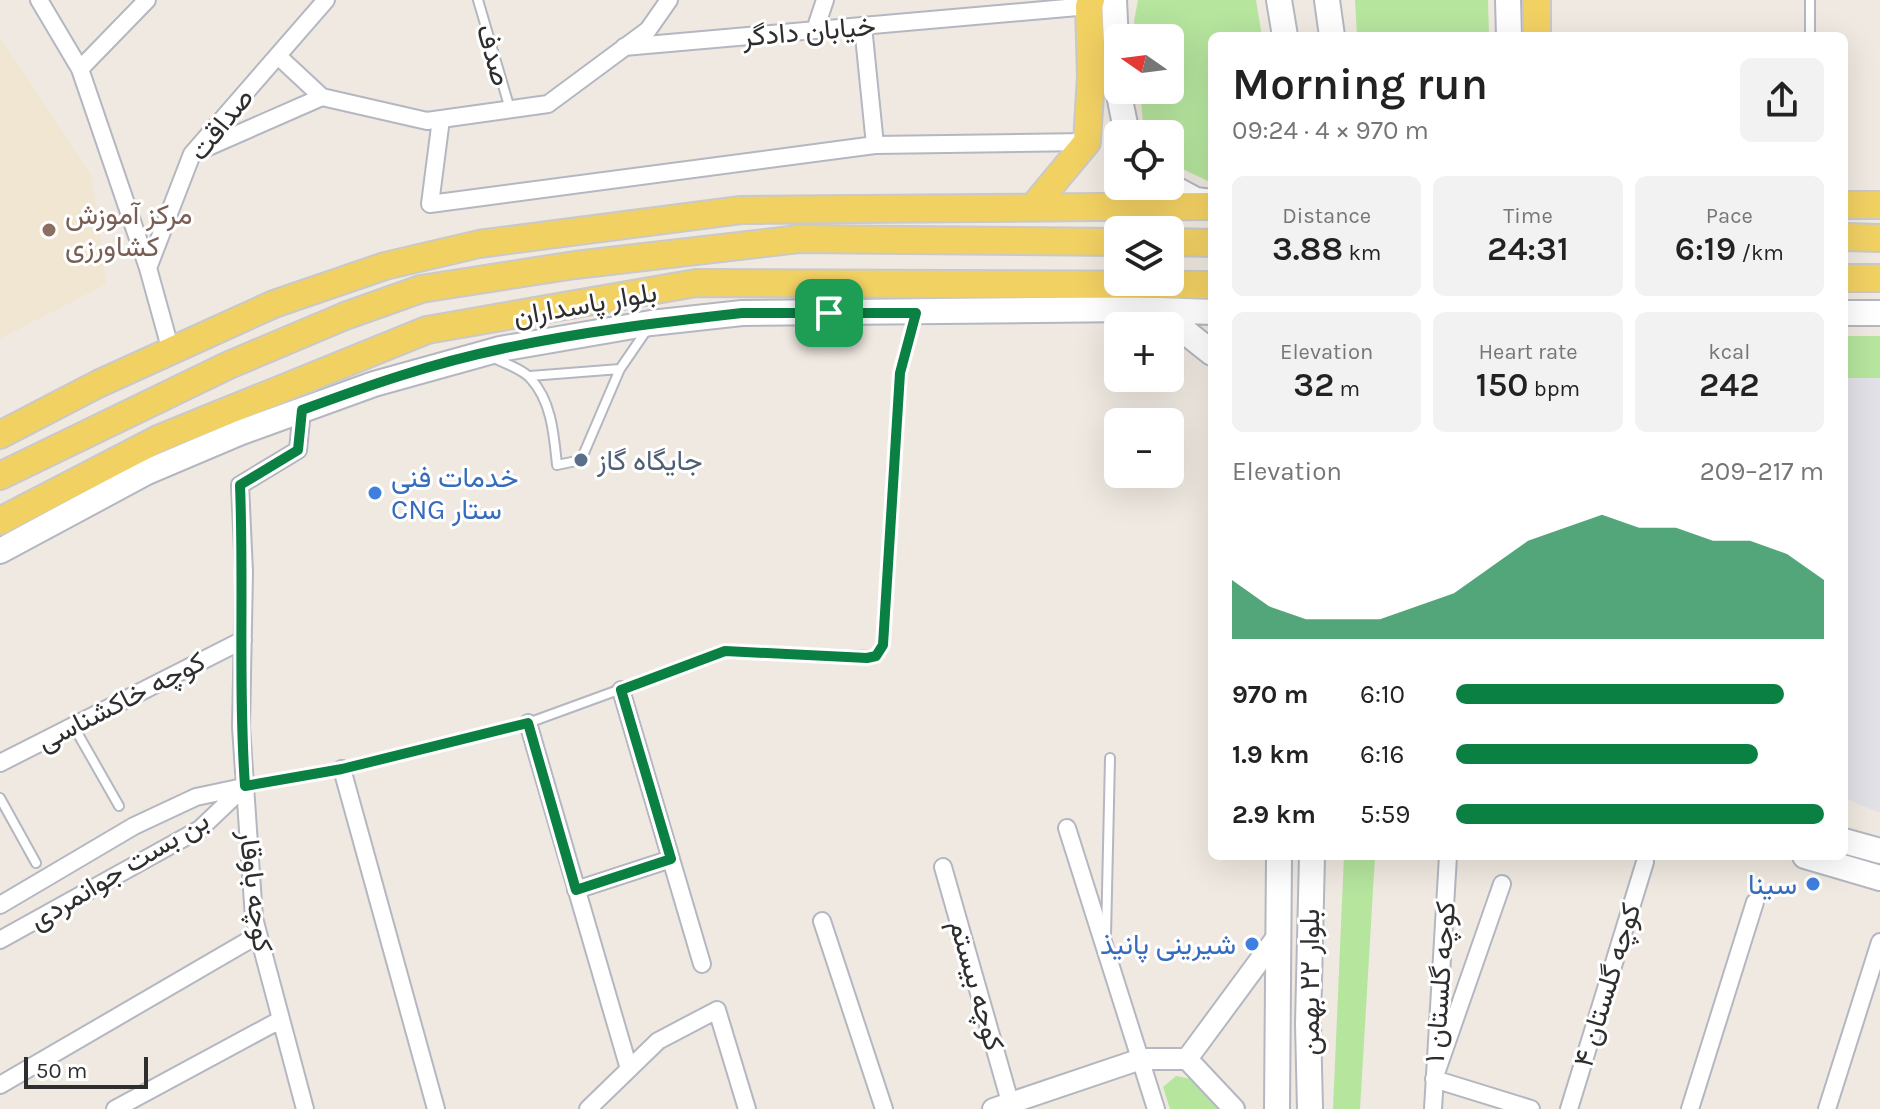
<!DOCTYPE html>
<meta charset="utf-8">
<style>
body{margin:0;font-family:Karla,Vazirmatn,sans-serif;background:#f2f2f2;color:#222;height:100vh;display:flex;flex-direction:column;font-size:30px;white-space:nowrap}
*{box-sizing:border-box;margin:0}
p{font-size:26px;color:#767676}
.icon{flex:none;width:44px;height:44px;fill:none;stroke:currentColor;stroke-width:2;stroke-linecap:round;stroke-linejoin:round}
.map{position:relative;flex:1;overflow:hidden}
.panel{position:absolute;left:1208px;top:32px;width:640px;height:828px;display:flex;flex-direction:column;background:#fff;border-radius:12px;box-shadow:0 8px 32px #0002}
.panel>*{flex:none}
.needle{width:52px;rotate:284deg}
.tools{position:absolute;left:1104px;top:24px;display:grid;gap:16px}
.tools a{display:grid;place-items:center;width:80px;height:80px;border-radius:12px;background:#fff;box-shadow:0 8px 32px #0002;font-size:40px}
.scale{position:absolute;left:24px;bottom:20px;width:124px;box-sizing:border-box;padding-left:8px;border:4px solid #2e2e2e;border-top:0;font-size:22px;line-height:28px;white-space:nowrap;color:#2e2e2e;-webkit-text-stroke:6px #fff;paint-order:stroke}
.pin{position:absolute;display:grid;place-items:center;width:68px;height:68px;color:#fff;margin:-34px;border-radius:16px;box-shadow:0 4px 12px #0006}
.round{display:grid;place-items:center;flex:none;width:84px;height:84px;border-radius:12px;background:#f2f2f2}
.headline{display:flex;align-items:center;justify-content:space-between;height:136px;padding:0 24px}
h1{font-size:44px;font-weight:600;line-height:60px}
.stats{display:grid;grid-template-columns:repeat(3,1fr);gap:12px;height:136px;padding:8px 24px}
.stats div{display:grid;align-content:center;border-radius:12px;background:#f2f2f2;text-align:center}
.stats b{font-size:34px;font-weight:600}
.stats small{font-size:22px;font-weight:400}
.stats p{font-size:22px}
.chart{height:224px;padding:16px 24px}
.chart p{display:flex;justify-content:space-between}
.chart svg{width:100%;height:144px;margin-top:8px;fill:#0b8043;opacity:.7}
ul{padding:0 24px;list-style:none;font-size:26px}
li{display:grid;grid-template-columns:128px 96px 1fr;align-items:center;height:60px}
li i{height:20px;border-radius:10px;background:#0b8043}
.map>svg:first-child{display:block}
.industrial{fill:#e3e1e8}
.education{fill:#f0e6d1}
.green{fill:#b6e59e}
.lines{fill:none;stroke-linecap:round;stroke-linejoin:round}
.service-casing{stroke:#b4b7c1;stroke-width:12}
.minor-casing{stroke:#b4b7c1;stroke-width:20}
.tertiary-casing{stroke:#b4b7c1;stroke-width:24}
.secondary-casing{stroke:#b4b7c1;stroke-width:28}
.primary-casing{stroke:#c9c9c9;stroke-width:30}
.service{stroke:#fff;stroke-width:8}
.minor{stroke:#fff;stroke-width:16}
.tertiary{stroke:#fff;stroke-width:20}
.secondary{stroke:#fff;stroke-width:24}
.primary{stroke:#f2d163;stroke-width:26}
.route-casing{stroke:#fff;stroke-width:16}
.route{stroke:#0b8043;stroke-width:10}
.education-dot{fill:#8d6e63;stroke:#fff;stroke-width:3}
.service-dot{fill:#5c6f8a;stroke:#fff;stroke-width:3}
.shop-dot{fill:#3f7fe0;stroke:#fff;stroke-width:3}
.labels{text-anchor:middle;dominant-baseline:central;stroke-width:6;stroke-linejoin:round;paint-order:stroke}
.street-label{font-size:28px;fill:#2e2e2e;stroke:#fff}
.education-label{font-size:28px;fill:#785e54;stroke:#fff;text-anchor:start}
.service-label{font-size:28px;fill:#4e5e75;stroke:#fff;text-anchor:start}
.shop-label{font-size:28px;fill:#366cbe;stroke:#fff;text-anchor:end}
</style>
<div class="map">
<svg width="1880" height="1109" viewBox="0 0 1880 1109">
<rect width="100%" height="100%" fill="#efe9e1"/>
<path class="industrial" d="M 1844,378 L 1880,378 L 1880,813 L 1844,798 Z"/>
<path class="education" d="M 0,38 L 92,177 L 106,284 L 0,339 Z"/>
<path class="green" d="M 1138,0 L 1256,0 L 1262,36 L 1212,36 L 1212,183 L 1170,163 L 1170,134 L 1146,134 L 1144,132 L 1140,90 L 1170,90 L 1170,38 L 1135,38 L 1134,21 Z
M 1355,0 L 1488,0 L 1489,36 L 1357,36 Z
M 1844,336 L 1880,336 L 1880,378 L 1844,378 Z
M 1344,856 L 1375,856 L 1360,1109 L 1333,1109 Z
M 1176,1076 L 1196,1080 L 1225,1109 L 1170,1109 L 1163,1087 Z"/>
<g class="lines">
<g class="service-casing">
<path id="service" d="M 478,0 L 510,109
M 1810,0 L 1810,36
M 492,357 C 503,363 523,369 531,379 C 552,402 554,436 557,465 L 581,460 L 620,369 L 646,331
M 530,376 L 620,369
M 74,727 L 119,806
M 246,786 L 342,769 L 528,723 L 725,651 L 876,656 L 883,645 L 900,373 L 916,313
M 0,798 L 36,863
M 1106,936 L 1110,758"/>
</g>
<g class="minor-casing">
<path id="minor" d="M 39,0 L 80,69 L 148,268 L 171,351
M 863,26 L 875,145
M 815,30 L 825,0
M 624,47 L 1089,6
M 278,56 L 322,97 L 427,121 L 548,104 L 648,30 L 669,0
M 80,69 L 147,0
M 441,119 L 430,204 L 875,145 L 1087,142
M 199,151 L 322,97
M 148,268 L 192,154 L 326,0
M 302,410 L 298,450 L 240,485 L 244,572 L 241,727 L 254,918 L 305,1109
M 621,690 L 702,964
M 528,723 L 629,1069
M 0,763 L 243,640
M 342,769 L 436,1109
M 1067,828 L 1156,1109
M 943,867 L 1012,1109
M 1502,884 L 1434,1079 L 1531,1109
M 576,890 L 671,859
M 0,905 L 134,826 L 196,797 L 243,787
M 822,921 L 884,1109
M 0,940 L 200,829 L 245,786
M 0,1085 L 258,935
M 115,1109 L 280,1020
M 588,1109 L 658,1041 L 717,1010 L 747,1109
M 1433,1109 L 1448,856
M 1569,1109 L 1645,862
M 1690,1109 L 1755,902
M 1827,1109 L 1880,942"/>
</g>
<g class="tertiary-casing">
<path id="tertiary" d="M 1187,1059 L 1277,937
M 1187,1059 L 1234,1109
M 993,1109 L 1141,1059 L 1187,1059"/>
</g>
<g class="secondary-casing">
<path id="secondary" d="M 1114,0 L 1118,84
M 1279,0 L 1285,36
M 1327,0 L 1332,36
M 1508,0 L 1509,36
M 1118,90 L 1127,134
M 1170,186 L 1196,200 L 1212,202
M 1844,313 L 1880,313
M 1149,316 L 1178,326 L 1212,353
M 0,551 L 147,472 L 239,433 L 374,384 L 500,349 L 651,323 L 742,313 L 1132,309 L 1212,312
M 1844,841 L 1880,851
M 1805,856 L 1880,878
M 1277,1109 L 1279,856
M 1310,1109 L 1308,1024 L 1312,856"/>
</g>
<g class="primary-casing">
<path id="primary" d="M 1537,0 L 1537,36
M 1844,205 L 1880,205
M 1033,207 L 1087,142 L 1091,76 L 1089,6 L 1091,0
M 1844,237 L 1880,238
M 1170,242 L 1212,243
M 1844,278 L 1880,278
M 0,435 L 98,384 L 274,304 L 385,266 L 479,244 L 741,210 L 1212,206
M 0,476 L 229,365 L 345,316 L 421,289 L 575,265 L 799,239 L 1118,242
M 0,521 L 158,439 L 427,330 L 696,283 L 1212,285"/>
</g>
<use href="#service" class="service"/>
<use href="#minor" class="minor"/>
<use href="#tertiary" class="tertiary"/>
<use href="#secondary" class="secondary"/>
<use href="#primary" class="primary"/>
</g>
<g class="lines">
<g class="route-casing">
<path id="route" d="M 742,313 L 916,313 L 900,373 L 883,645 L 876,656 L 867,658 L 725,651 L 621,690 L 671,859 L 576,890 L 528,723 L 342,769 L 245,786 C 238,686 244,585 240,485 L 298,450 L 302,410 C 367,386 433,363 501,349 C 580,332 662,322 742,313 Z"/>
</g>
<use href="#route" class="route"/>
</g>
<circle class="education-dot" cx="49" cy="230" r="8"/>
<circle class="service-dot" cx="581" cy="460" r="8"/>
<g class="shop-dot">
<circle cx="375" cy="493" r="8"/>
<circle cx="1813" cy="884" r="8"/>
<circle cx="1252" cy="944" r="8"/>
</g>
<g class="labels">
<g class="street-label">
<text transform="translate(809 31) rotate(-5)">خیابان دادگر</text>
<text transform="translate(494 55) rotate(74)">صدف</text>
<text transform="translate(221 124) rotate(-51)">صداقت</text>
<text transform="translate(585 304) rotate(-10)">بلوار پاسداران</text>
<text transform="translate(121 701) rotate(-27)">کوچه خاکشناسی</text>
<text transform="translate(119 870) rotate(-31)">بن بست جوانمردی</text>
<text transform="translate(256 891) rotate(83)">کوچه باوقار</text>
<text transform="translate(1309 982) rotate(-90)">بلوار ۲۲ بهمن</text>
<text transform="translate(1440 982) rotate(-86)">کوچه گلستان ۱</text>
<text transform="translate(977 985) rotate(74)">کوچه بیستم</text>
<text transform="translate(1607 985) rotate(-73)">کوچه گلستان ۴</text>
</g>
<g class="education-label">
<text x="65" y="214">مرکز آموزش<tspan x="65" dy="32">کشاورزی</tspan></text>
</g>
<g class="service-label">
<text x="597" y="460">جایگاه گاز</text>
</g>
<g class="shop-label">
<text x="391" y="477" text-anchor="start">خدمات فنی‌<tspan x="391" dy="32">CNG ستار</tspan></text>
<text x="1797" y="884">سینا</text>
<text x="1236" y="944">شیرینی پانیذ</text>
</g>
</g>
</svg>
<div class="tools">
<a><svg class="needle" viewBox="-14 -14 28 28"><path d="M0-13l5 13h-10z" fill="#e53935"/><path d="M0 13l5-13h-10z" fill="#767676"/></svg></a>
<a><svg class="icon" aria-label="locate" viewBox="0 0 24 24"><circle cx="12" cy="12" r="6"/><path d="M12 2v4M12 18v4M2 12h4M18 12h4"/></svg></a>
<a><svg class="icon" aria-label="layers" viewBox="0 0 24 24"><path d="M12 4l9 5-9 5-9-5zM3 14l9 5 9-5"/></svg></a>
<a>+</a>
<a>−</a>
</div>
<div class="scale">50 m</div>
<div class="pin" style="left:829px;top:313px;background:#1e9e55"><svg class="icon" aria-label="arrive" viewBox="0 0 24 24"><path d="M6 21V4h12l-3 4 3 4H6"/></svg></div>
<section class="panel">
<div class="headline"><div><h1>Morning run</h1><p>09:24 · 4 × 970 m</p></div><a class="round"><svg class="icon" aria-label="share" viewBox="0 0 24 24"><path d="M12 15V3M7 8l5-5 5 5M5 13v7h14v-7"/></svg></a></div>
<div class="stats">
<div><p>Distance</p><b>3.88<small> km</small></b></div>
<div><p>Time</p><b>24:31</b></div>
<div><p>Pace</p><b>6:19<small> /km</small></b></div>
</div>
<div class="stats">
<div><p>Elevation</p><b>32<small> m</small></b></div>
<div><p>Heart rate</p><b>150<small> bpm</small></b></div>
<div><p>kcal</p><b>242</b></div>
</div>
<div class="chart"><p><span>Elevation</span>209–217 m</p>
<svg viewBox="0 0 160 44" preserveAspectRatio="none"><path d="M0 44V26L10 34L20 38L30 38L40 38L50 34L60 30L70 22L80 14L90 10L100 6L110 10L120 10L130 14L140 14L150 18L160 26V44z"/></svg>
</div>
<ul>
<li><b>970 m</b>6:10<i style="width:89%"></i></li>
<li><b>1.9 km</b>6:16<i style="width:82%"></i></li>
<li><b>2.9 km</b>5:59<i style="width:100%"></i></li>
</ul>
</section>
</div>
